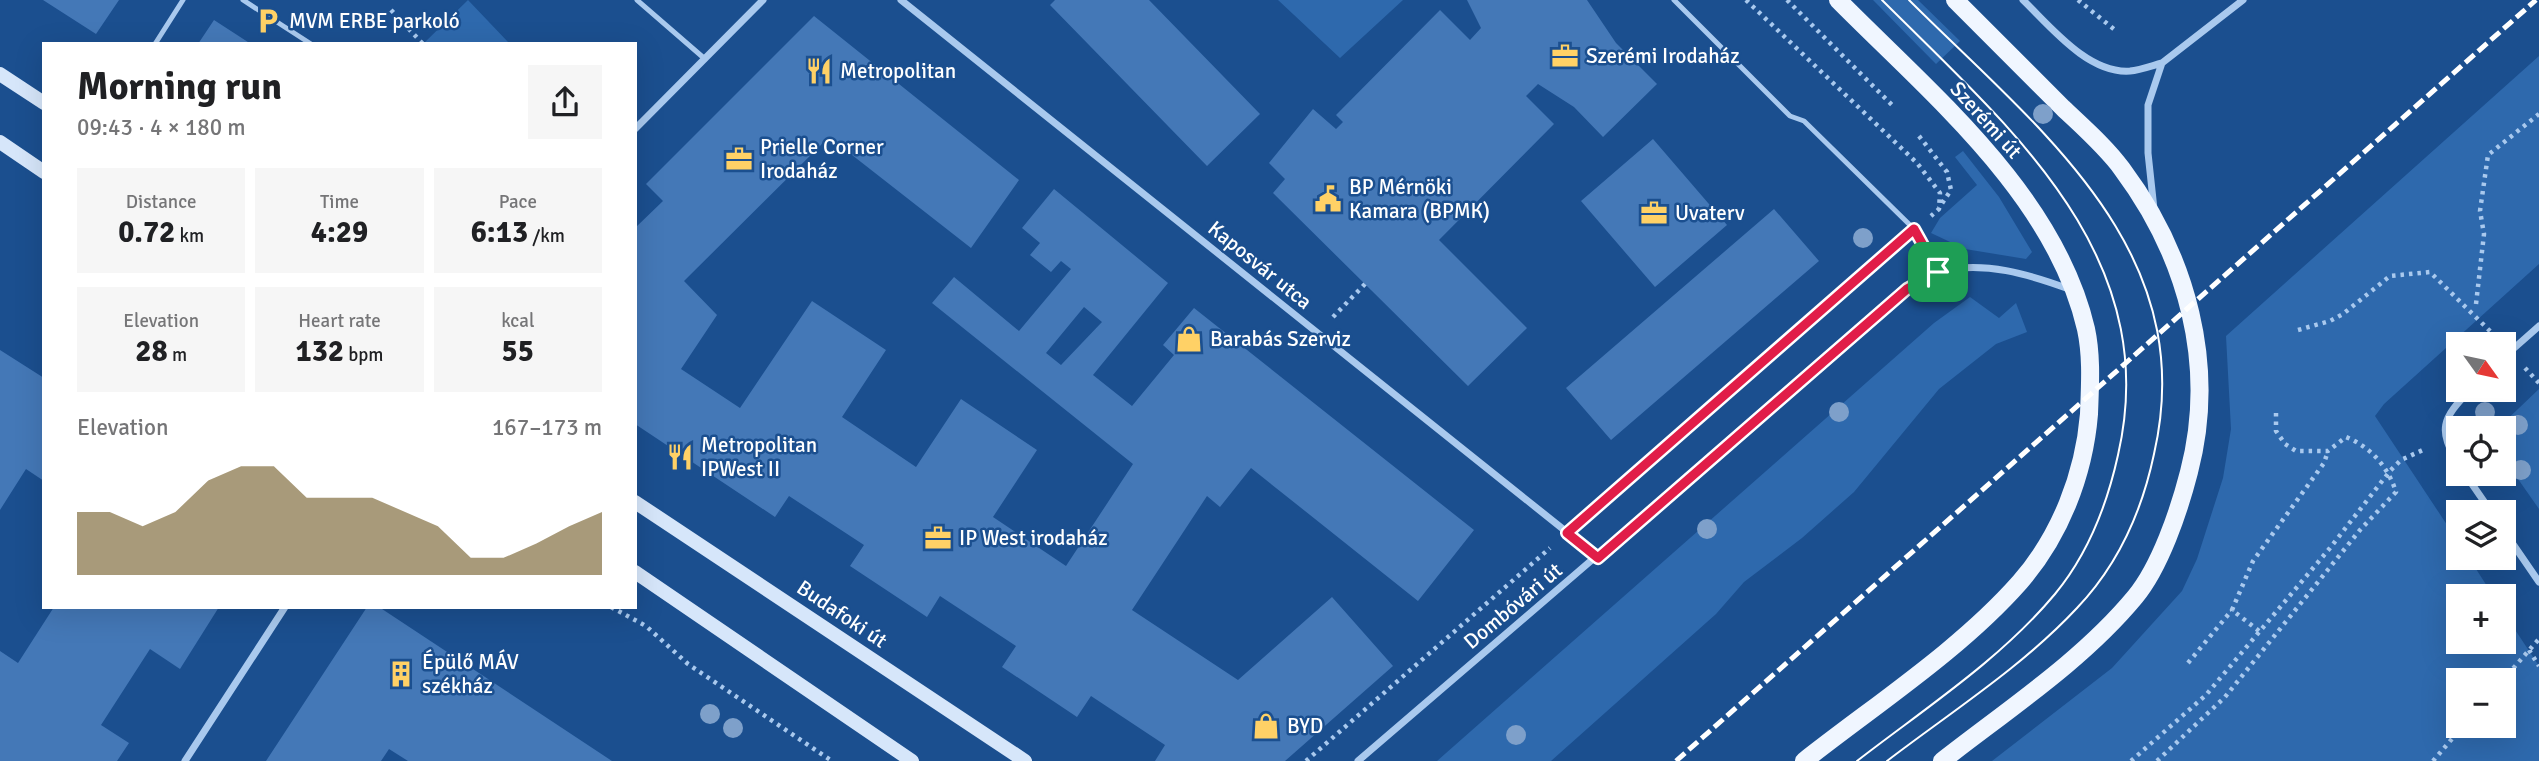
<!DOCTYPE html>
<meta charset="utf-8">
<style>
body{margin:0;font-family:Signika,sans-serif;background:#f6f6f6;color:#202124;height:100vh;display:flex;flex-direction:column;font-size:26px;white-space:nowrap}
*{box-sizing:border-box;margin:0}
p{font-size:23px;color:#757577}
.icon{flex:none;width:38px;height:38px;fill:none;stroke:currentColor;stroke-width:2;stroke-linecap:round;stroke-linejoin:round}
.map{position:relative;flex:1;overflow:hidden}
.panel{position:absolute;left:42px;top:42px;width:595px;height:567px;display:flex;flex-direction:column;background:#fff;border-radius:0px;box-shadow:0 7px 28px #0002}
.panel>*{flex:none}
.needle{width:46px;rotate:123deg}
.buttons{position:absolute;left:2446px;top:332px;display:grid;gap:14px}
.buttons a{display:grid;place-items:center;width:70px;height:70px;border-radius:0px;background:#fff;box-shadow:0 7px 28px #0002;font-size:35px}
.pin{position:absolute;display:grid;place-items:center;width:60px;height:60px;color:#fff;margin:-30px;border-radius:14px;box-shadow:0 4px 10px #0006}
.round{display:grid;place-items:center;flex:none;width:74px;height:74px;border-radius:0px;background:#f6f6f6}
.headline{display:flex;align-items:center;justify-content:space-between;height:119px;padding:0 35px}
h1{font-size:38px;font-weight:700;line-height:52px}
.stats{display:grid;grid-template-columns:repeat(3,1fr);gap:10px;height:119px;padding:7px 35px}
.stats div{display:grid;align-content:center;border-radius:0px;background:#f6f6f6;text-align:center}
.stats b{font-size:30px;font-weight:700}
.stats small{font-size:19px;font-weight:400}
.stats p{font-size:19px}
.chart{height:196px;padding:14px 35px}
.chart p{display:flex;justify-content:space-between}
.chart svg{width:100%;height:126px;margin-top:7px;fill:#847042;opacity:.7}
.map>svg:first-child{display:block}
.green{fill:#2e69ad;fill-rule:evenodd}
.building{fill:#4478b7;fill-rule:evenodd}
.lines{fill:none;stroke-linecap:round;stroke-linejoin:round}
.path{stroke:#a9c9ee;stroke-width:4.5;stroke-dasharray:3.5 5;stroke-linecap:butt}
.lane{stroke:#a9c9ee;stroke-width:5}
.street{stroke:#a9c9ee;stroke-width:7}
.secondary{stroke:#d6e6fa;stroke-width:14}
.primary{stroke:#f0f6ff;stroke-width:18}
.tram{stroke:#fff;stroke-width:2}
.rail{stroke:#fff;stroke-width:5;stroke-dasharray:12 5;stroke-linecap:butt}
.tree{fill:#7ea0ca}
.route-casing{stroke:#fff;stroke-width:14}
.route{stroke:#e11d48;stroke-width:9}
.labels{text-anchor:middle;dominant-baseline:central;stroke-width:5;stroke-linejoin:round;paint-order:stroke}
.poi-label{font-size:21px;fill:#fff;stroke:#1b4f8f;text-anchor:start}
.street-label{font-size:21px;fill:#fff;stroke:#1b4f8f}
</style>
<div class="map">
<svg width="2539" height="761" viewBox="0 0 2539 761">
<rect width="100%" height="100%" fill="#1b4f8f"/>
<path class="green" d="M 468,0 L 508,42 L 423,44 Z
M 1278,0 L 1403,0 L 1340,58 Z
M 1873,0 L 1918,0 L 1960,41 L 1936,64 Z
M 2539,56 L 2539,264 L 2384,404 L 2375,416 L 2459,543 L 2459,558 L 2469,558 L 2494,597 L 2459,597 L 2459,642 L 2504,642 L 2504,613 L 2539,666 L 2539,761 L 1992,761 L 2112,668 L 2182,591 L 2197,559 L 2223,478 L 2231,429 L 2226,336 ZM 2459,681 L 2504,681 L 2504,726 L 2459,726 Z
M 1963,151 L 1999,197 L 2032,252 L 2026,259 L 1965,249 L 1931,233 L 1940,218 L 1977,185 L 1955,157 Z
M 1970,297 L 1999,318 L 2016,303 L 2027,332 L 1996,344 L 1939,389 L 1854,492 L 1802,538 L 1744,582 L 1716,614 L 1551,761 L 1437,761 L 1934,323 Z
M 2539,389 L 2539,509 L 2504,459 L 2504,429 L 2497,429 Z"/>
<path class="building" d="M 43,0 L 119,0 L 96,34 Z
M 1055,0 L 1149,0 L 1260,114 L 1207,166 L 1050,5 Z
M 1467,0 L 1587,0 L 1616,43 L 1657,84 L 1603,137 L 1574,107 L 1538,84 L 1526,96 L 1554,124 L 1439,240 L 1527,328 L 1468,386 L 1273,193 L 1285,179 L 1269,163 L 1313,109 L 1336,129 L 1343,122 L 1336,115 L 1440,10 L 1470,40 L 1481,28 Z
M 814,16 L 1019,180 L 971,248 L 829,137 L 684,281 L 717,315 L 681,369 L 740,408 L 812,301 L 886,350 L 842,417 L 916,467 L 961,399 L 1037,450 L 993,517 L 1066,566 L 1133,464 L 932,303 L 954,277 L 1019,331 L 1071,269 L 1061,261 L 1051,272 L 1030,255 L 1040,243 L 1022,228 L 1054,189 L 1168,283 L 1093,375 L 1132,406 L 1174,355 L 1163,345 L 1194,308 L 1474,530 L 1418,601 L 1251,468 L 1220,507 L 1207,496 L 1132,610 L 1238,680 L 1332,597 L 1393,666 L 1285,761 L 1155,761 L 1165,745 L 1091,696 L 1077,717 L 1002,667 L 1016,646 L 940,596 L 927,617 L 850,566 L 864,545 L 789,496 L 775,517 L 635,424 L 635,228 L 663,201 L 646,184 ZM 1084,307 L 1102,322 L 1061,365 L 1046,353 Z
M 214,20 L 251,44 L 198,44 Z
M 1653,139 L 1727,225 L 1655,287 L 1581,201 Z
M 1774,209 L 1819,261 L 1611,440 L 1566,388 Z
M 0,350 L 44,378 L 44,481 L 26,469 L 0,510 Z
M 54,607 L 219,607 L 180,669 L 150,649 L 101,725 L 129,743 L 117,761 L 0,761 L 0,651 L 18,663 Z
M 367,607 L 379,607 L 612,761 L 408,761 L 389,749 L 381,761 L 266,761 Z"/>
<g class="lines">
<path class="path" d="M 1746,0 L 1917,163 L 1940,193 L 1939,209 L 1931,216
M 1787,0 L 1894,107
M 2078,0 L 2115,30
M 391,10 L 423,44
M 1919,136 L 1947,172 L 1951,190 L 1939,208
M 2476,304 L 2484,234 L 2480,211 L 2488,155 L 2539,114
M 1333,317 L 1365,284
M 2298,330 L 2330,321 L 2343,314 L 2390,276 L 2430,272 L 2496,337
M 2525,368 L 2539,383
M 1583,519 L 1898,244
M 611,607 L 646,626 L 688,664 L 832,761
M 2259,631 L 2232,610 L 2253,561 L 2324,463 L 2328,451
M 2529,650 L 2539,666
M 2188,663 L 2232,610
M 2502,681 L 2539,639
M 1306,761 L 1550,548
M 2131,761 L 2206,695 L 2330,548 L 2390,471 L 2401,460 L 2425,449
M 2157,761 L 2225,697 L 2360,530 L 2396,492 C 2388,467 2371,447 2346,437 L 2328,451 L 2296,451 L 2285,444 L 2276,431 L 2276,410
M 2433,761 L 2463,726"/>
<path class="lane" d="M 243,0 L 311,44
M 637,0 L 705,59
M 1674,0 L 1790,116 L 1804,121 L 1914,229 L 1938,272
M 155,44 L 183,0"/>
<path class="street" d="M 901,0 L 1598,557
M 2023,0 C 2050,26 2088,74 2130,71 C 2140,70 2151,66 2162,63
M 635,129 L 763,0
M 2154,209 L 2148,153 L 2148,105 L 2162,63 L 2243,0
M 2504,357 L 2539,326
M 2459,465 C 2437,429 2442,419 2470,390
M 2465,474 L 2492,513
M 2504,531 L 2539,582
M 185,761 L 285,607
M 1358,761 L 1907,289 C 1917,283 1929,274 1941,271 C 1985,261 2028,274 2069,289"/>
<path class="secondary" d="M 0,74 L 44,103
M 0,142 L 44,172
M 635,502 L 1025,761
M 635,572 L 912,761"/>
<path class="primary" d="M 1804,761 C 1875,705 1960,650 2020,582 C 2060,536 2084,475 2089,414 C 2090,385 2092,357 2086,329 C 2055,195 1931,94 1838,0
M 1942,761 C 2007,710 2082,661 2135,597 C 2160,567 2179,511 2189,472 C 2217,365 2187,256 2122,169 C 2106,147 2083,127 2063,108 C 2027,72 1991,36 1955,0"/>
<path class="tram" d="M 1857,761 C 1924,709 2000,660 2055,594 C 2088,554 2107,505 2118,455 C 2164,255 2008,126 1882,0
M 1887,761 C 1951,712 2022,667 2077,608 C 2117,566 2142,511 2154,454 C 2201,249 2037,128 1909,0"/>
<path class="rail" d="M 1676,761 L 2536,0"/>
</g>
<g class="tree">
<circle cx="2043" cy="114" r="10"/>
<circle cx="1863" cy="238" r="10"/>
<circle cx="1839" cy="412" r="10"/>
<circle cx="2485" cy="412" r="10"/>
<circle cx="2518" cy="425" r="10"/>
<circle cx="2521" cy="470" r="10"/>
<circle cx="1707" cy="529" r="10"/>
<circle cx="710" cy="714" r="10"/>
<circle cx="733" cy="728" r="10"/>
<circle cx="1516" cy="735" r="10"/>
</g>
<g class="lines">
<g class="route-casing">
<path id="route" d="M 1914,229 L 1938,272 L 1907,289 L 1598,558 L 1567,533 Z"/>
</g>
<use href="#route" class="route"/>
</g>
<defs>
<g id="parking-bare" transform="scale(2.1)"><path d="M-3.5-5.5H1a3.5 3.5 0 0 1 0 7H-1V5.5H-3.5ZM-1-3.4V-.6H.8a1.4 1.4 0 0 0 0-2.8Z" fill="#ffd166" stroke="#1b4f8f" stroke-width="2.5" paint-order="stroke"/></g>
<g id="office-bare" transform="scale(2.1)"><path d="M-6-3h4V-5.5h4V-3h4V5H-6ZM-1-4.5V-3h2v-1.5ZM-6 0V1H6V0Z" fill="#ffd166" stroke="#1b4f8f" stroke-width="2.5" paint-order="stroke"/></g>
<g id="restaurant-bare" transform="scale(2.1)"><path d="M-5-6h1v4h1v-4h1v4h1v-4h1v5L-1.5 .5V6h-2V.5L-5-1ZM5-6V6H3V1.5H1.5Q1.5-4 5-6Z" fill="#ffd166" stroke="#1b4f8f" stroke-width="2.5" paint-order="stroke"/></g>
<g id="civic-bare" transform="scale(2.1)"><path d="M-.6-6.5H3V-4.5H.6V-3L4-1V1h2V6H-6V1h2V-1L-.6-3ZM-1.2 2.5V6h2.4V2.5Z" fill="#ffd166" stroke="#1b4f8f" stroke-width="2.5" paint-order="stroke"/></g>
<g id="shop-bare" transform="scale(2.1)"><path d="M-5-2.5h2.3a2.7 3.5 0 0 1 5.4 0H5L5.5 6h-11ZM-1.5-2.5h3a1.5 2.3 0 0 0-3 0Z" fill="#ffd166" stroke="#1b4f8f" stroke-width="2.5" paint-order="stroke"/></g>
<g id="building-bare" transform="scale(2.1)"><path d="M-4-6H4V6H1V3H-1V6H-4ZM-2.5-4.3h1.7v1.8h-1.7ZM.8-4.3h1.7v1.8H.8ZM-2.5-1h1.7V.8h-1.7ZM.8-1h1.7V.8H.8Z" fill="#ffd166" stroke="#1b4f8f" stroke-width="2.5" paint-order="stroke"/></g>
</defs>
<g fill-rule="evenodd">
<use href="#parking-bare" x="268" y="21"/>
<use href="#office-bare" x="1565" y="56"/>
<use href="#restaurant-bare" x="819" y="71"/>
<use href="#office-bare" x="739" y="159"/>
<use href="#civic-bare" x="1328" y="199"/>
<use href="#office-bare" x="1654" y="213"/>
<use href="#shop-bare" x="1189" y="339"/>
<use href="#restaurant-bare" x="680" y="457"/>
<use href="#office-bare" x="938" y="538"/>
<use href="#building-bare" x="401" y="674"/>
<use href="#shop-bare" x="1266" y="726"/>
</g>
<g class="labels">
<g class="poi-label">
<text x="289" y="21">MVM ERBE parkoló</text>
<text x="1586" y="56">Szerémi Irodaház</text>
<text x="840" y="71">Metropolitan</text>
<text x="760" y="147">Prielle Corner<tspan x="760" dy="24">Irodaház</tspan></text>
<text x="1349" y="187">BP Mérnöki<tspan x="1349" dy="24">Kamara (BPMK)</tspan></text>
<text x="1675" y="213">Uvaterv</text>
<text x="1210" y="339">Barabás Szerviz</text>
<text x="701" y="445">Metropolitan<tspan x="701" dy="24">IPWest II</tspan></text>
<text x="959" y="538">IP West irodaház</text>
<text x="422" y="662">Épülő MÁV<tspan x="422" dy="24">székház</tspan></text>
<text x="1287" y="726">BYD</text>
</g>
<g class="street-label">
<text transform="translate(1986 120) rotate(48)">Szerémi út</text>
<text transform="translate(1260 265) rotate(39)">Kaposvár utca</text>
<text transform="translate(1513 606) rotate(-40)">Dombóvári út</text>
<text transform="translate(842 614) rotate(34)">Budafoki út</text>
</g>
</g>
</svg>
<div class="buttons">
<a><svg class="needle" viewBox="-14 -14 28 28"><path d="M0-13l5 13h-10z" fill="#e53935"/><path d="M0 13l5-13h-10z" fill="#757577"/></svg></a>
<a><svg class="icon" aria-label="locate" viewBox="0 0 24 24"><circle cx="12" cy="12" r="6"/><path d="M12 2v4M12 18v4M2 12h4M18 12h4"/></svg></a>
<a><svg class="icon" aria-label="layers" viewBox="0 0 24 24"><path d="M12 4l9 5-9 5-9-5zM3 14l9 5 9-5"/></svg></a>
<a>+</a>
<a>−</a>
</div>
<div class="pin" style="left:1938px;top:272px;background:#1e9e55"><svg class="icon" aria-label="arrive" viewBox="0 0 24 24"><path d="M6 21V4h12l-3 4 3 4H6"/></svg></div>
<section class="panel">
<div class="headline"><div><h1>Morning run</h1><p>09:43 · 4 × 180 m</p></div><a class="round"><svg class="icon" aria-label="share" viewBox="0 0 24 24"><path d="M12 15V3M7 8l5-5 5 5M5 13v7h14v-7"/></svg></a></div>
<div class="stats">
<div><p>Distance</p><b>0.72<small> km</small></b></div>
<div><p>Time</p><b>4:29</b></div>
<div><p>Pace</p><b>6:13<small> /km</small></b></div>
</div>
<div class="stats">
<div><p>Elevation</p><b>28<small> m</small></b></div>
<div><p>Heart rate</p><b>132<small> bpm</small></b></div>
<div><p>kcal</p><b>55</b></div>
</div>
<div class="chart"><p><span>Elevation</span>167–173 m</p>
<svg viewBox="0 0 160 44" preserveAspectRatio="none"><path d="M0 44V22L10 22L20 27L30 22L40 11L50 6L60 6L70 17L80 17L90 17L100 22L110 27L120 38L130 38L140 33L150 27L160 22V44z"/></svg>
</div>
</section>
</div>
